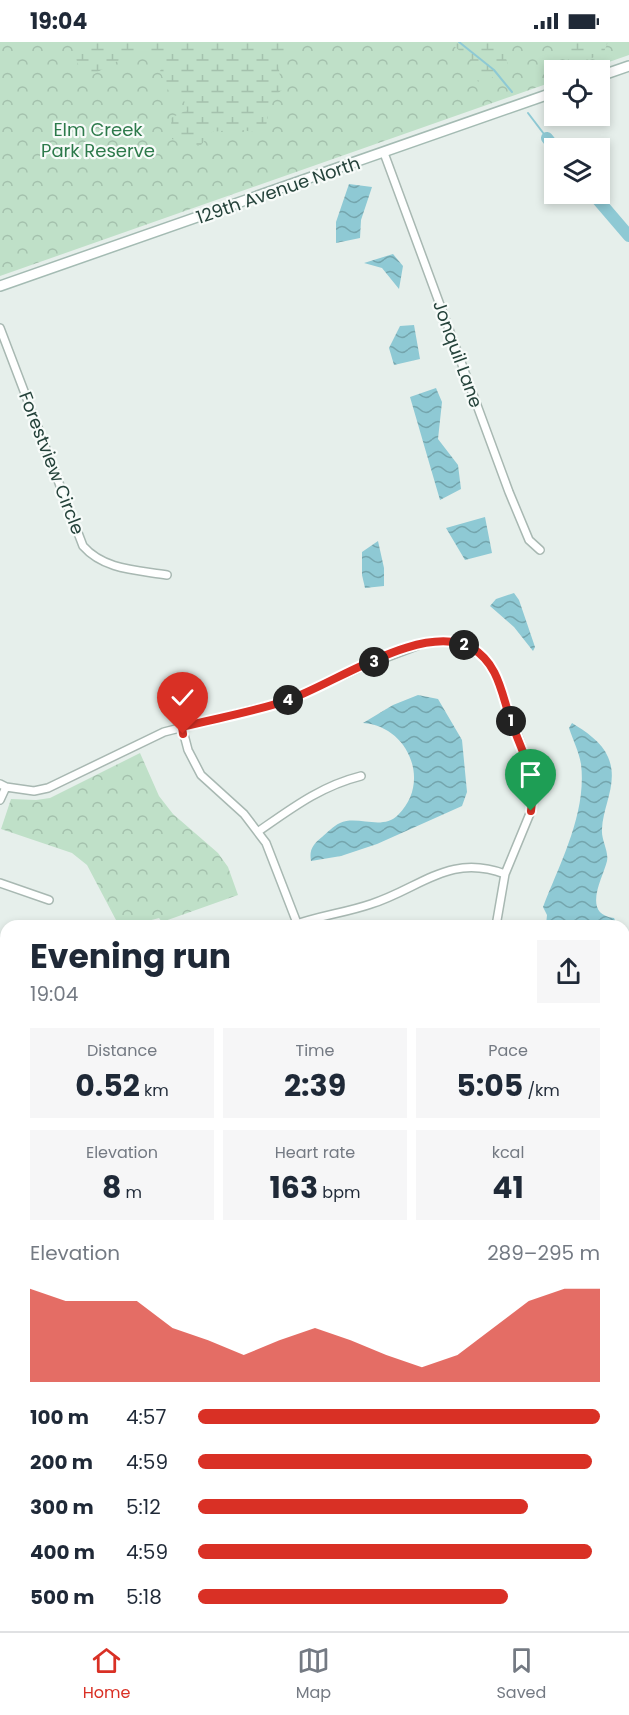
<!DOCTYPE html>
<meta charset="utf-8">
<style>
body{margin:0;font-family:Poppins,sans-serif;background:#f6f6f7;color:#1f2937;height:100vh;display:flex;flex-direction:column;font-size:22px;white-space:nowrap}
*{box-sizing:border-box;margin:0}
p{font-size:20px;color:#747a83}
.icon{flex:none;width:33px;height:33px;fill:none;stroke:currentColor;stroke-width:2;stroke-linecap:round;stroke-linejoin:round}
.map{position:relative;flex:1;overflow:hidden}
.sheet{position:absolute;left:0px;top:878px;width:630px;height:712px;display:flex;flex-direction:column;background:#fff;border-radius:18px 18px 0 0;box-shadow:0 3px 9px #0003}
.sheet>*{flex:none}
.fabs{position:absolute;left:544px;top:18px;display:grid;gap:12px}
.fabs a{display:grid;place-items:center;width:66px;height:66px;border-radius:0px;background:#fff;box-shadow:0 3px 9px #0003;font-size:30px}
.pin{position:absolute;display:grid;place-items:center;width:51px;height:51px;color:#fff;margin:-62px -26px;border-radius:50% 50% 50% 0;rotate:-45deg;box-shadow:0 0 6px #0007}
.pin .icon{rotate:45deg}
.km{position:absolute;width:30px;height:30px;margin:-15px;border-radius:50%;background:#222;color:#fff;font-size:16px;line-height:30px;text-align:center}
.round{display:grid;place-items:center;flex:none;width:63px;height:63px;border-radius:0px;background:#f6f6f7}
.head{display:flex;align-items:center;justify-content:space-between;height:102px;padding:0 30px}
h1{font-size:33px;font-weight:700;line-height:45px}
.figures{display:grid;grid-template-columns:repeat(3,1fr);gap:9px;height:102px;padding:6px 30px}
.figures div{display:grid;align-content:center;border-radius:0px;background:#f6f6f7;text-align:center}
.figures b{font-size:30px;font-weight:700}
.figures small{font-size:16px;font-weight:400}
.figures p{font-size:16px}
.chart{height:168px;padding:12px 30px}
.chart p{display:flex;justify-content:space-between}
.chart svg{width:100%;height:108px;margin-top:6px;fill:#d93025;opacity:.7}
ul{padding:0 30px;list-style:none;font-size:20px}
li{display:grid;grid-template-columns:96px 72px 1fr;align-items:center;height:45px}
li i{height:15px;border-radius:8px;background:#d93025}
.status{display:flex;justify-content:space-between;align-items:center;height:42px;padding:0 30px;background:#fff;direction:ltr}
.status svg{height:16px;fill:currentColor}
.dock{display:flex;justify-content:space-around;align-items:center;height:84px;border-top:2px solid #e0e1e3;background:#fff;font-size:16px;color:#747a83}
.dock a{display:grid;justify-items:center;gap:3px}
.dock .selected{color:#d93025}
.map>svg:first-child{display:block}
.forest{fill:url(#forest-crowns)}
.wetland{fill:url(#wetland-marsh)}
.water{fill:url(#water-waves)}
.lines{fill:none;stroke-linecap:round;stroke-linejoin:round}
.stream{stroke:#8ec9d4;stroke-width:2}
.river{stroke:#8ec9d4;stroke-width:12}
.street-casing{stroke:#a8b8b2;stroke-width:10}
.secondary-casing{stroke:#a4bbb3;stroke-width:12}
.street{stroke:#fff;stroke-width:7}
.secondary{stroke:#fff;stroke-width:9}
.route-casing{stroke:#fff;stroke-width:12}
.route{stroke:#d93025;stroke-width:8}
.labels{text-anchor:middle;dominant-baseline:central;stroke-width:4.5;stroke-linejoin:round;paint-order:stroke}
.park-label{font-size:18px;fill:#2d7a4b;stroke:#f7fbf9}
.street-label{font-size:18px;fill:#24423a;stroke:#f7fbf9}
</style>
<div class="status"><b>19:04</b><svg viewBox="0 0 49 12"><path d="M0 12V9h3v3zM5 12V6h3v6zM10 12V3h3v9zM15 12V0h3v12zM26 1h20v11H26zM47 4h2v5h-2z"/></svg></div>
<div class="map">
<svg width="629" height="1589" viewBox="0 0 629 1589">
<defs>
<pattern id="forest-crowns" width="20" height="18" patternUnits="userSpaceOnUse" patternTransform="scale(1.5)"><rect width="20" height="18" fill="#bfe0c8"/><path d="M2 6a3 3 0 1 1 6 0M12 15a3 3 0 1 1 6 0" fill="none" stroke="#a4c1ad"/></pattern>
<pattern id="wetland-marsh" width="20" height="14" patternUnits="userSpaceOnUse" patternTransform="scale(1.5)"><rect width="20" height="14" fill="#bfe0c8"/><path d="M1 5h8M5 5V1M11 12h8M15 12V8" fill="none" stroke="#a4c1ad"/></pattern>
<pattern id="water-waves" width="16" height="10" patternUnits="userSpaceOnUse" patternTransform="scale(1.5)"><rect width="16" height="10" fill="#8ec9d4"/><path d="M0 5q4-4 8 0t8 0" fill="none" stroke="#74a5ad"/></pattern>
</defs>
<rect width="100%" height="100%" fill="#e6efeb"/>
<path class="forest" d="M 0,0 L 629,0 L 629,13 L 586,28 L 555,28 L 555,39 L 0,234 Z
M 140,711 L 159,754 L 173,772 L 218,811 L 228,825 L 238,853 L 162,880 L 159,876 L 133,883 L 116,878 L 87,823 L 72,811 L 1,787 L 11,757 L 36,758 L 50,756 Z"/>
<path class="wetland" d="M 77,0 L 301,0 L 301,9 L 283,14 L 278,21 L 282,48 L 269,58 L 266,86 L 252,90 L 238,87 L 212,90 L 201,103 L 188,103 L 172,97 L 171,76 L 187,68 L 182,52 L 170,52 L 160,29 L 166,19 C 142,1 117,20 94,32 L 80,27 L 73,10 Z
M 449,0 L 501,0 L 512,36 L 500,28 L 480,47 L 472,19 Z
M 565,0 L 608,0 L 603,12 L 569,24 Z"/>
<path class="water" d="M 349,142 L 372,145 L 361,178 L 360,196 L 336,201 L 336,180 Z
M 393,212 L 403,224 L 399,247 L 382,226 L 364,221 Z
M 414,283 L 420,317 L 394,323 L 389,306 L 400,284 Z
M 436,346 L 442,360 L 438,397 L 458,423 L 461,447 L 440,458 L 410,355 Z
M 485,475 L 492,511 L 465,518 L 446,486 Z
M 378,499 L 384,526 L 384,544 L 365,546 L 362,533 L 362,510 Z
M 514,551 L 519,558 L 535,605 L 533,609 L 514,585 L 490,564 L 496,557 Z
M 418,653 L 438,657 L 462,698 L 467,750 L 462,764 L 377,802 L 341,814 L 311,819 C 309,808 313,802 322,795 C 327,791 333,784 340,781 C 358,773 382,789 398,773 C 432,740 408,684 363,681 L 393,663 Z
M 572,681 C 585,689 602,700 608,715 C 619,740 603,763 602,787 C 601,798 609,809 607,819 C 603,836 581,872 614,876 L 617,883 L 546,883 L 547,873 L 543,865 C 560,821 587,771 581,722 C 579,710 573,698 569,686 Z"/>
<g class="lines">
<path class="stream" d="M 459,0 L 494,28 L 512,50
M 528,71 L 547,96"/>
<path class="river" d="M 547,96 L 555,106
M 593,152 L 629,194"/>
<g class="street-casing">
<path id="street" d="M 384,111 L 509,450 L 529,498 L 540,508
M 0,286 L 83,504 C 104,528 137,528 167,533
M 182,685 L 188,708 L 201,733 L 244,772 L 266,801 L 297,881
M 0,742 L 6,745 L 0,758
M 6,745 L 34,749 L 48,746 L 164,690 L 290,658 L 361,625 L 419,603 L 435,599 L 456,600 L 481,613 L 495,631 L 532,733 L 531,769 L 505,832 L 496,884
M 259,789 C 292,766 321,744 361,734
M 0,841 L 49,858
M 291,884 C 317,874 345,871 371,862 C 421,846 449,811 505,832
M 0,953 L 6,955
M 624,1017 L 629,1020
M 0,1096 L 6,1094
M 624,1118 L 629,1118
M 0,1323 L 6,1339
M 0,1482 L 6,1480
M 0,1562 L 6,1560
M 180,1584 L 182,1589
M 355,1584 L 357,1589
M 444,1584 L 446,1589
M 538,1589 L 544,1584"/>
</g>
<g class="secondary-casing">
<path id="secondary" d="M 600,34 L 629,24
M 0,244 L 555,50
M 624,1221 L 629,1219
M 0,1440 L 6,1438"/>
</g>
<use href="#street" class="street"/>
<use href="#secondary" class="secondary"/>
</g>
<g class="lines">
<g class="route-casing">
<path id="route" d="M 183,692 L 182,685 C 217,676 254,670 288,658 C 336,641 423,579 472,606 C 497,621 501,648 509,673 C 520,708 537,729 531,769"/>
</g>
<use href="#route" class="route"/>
</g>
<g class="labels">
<g class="park-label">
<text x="98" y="87">Elm Creek<tspan x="98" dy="21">Park Reserve</tspan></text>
</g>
<g class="street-label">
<text transform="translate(278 148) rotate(-19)">129th Avenue North</text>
<text transform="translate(458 312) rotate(70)">Jonquil Lane</text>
<text transform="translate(52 421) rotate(69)">Forestview Circle</text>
</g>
</g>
</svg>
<div class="fabs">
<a><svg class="icon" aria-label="locate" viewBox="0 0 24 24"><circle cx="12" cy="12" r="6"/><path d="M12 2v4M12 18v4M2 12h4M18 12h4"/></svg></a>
<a><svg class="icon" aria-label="layers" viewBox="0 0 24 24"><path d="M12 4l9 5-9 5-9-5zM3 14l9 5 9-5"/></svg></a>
</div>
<div class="pin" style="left:531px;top:769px;background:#1e9e55"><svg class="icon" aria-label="arrive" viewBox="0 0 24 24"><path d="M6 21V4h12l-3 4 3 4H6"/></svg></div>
<div class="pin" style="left:183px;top:692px;background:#d93025"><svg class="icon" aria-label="check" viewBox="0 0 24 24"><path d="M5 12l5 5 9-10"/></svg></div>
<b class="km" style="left:511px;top:679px">1</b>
<b class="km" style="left:464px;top:603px">2</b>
<b class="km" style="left:374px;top:620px">3</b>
<b class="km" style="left:288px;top:658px">4</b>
<section class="sheet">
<div class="head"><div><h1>Evening run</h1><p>19:04</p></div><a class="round"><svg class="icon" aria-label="share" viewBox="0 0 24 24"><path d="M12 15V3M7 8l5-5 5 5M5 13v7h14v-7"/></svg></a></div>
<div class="figures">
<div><p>Distance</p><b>0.52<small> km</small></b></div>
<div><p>Time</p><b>2:39</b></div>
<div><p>Pace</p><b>5:05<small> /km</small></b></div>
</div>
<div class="figures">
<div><p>Elevation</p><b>8<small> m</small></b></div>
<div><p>Heart rate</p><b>163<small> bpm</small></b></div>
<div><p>kcal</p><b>41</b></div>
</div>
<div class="chart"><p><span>Elevation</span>289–295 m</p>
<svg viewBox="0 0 160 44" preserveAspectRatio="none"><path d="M0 44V6L10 11L20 11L30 11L40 22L50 27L60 33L70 27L80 22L90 27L100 33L110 38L120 33L130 22L140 11L150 6L160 6V44z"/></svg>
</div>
<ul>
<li><b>100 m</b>4:57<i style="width:100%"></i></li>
<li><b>200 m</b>4:59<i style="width:98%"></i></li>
<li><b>300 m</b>5:12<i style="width:82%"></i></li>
<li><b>400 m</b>4:59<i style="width:98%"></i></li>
<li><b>500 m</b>5:18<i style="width:77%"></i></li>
</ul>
</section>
</div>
<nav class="dock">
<a class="selected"><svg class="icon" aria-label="home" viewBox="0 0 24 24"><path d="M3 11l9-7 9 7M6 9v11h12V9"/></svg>Home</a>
<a><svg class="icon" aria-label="map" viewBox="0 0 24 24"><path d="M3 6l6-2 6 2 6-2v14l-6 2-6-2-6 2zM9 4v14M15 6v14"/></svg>Map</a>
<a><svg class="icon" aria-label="saved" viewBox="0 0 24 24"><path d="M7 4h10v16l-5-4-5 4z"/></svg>Saved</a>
</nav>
